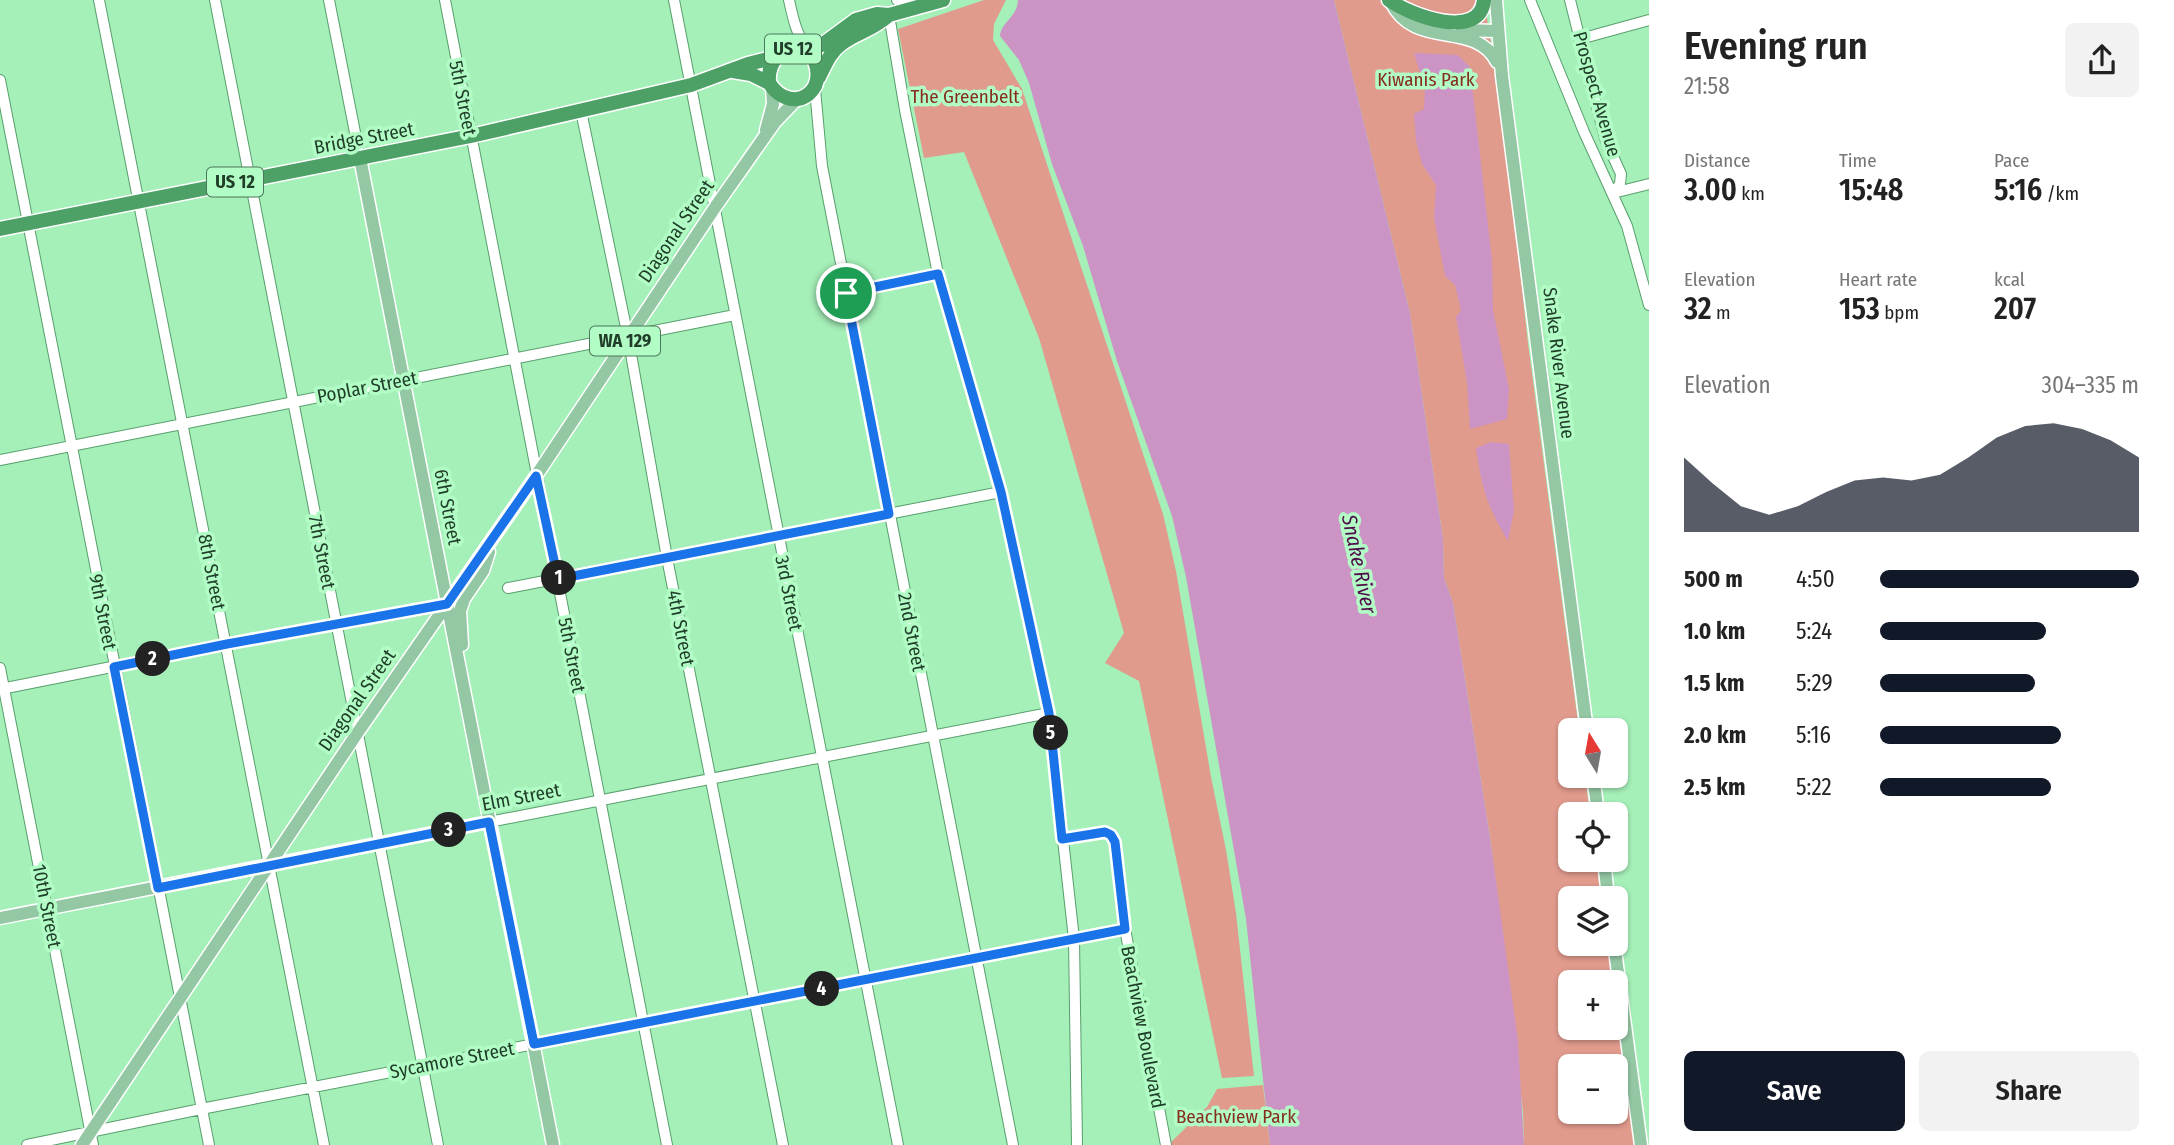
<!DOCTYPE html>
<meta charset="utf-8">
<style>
body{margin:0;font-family:"Fira Sans Condensed",sans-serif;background:#f2f2f2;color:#222;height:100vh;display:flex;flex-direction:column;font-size:26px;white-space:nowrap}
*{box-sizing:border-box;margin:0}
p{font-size:23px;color:#767676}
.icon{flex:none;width:38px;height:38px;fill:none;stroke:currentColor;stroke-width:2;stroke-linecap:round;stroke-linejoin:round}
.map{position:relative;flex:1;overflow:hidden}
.details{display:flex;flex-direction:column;background:#fff;width:525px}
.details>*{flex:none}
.needle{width:46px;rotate:349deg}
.controls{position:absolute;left:1558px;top:718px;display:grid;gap:14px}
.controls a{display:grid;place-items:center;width:70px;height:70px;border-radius:10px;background:#fff;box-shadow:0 2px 5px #0004;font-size:35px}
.pin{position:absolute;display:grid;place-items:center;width:60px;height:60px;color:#fff;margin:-30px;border:4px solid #fff;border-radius:50%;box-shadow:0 2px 7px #0007}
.km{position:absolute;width:35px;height:35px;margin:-18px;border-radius:50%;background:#222;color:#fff;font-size:19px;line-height:35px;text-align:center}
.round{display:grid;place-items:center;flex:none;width:74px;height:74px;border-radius:10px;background:#f2f2f2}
.summary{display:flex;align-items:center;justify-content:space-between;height:119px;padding:0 35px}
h1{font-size:38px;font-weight:600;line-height:52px}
.stats{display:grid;grid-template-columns:repeat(3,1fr);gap:10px;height:119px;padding:7px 35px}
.stats div{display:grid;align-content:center}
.stats b{font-size:30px;font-weight:600}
.stats small{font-size:19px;font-weight:400}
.stats p{font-size:19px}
.chart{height:196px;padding:14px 35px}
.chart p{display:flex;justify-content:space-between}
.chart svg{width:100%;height:126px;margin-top:7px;fill:#111827;opacity:.7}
.button{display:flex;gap:14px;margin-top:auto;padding:14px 35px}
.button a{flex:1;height:80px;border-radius:10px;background:#111827;color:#fff;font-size:28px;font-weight:600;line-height:80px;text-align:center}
.button a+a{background:#f2f2f2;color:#222}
ul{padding:0 35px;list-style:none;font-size:23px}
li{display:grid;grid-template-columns:112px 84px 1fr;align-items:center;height:52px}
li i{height:18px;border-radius:9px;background:#111827}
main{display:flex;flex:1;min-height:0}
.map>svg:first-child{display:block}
.green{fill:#e19b8d;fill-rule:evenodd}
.water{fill:#cc94c4}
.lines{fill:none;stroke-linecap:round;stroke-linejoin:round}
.minor-casing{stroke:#579f6c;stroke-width:12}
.major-casing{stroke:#fff;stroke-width:15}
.highway-casing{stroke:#fff;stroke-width:17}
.minor{stroke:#fff;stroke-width:10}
.major{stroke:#94c7a4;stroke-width:12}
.highway{stroke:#4da167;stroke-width:14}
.route-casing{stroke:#fff;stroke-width:14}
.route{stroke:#1a73e8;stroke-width:9}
.labels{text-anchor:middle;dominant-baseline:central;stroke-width:7;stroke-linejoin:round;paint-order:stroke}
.shield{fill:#b2fdc5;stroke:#4c7758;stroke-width:2}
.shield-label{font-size:18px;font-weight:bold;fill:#203e29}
.park-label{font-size:19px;fill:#852d1f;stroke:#b2fdc5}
.street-label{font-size:19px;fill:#203e29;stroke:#b2fdc5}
.water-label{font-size:21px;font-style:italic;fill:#4f0b4a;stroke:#b2fdc5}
</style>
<main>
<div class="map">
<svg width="1649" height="1145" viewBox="0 0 1649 1145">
<rect width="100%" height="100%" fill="#a5efb8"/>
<path class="green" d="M 984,0 L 1006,0 L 994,24 L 993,40 L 1022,89 L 1163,514 L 1176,571 L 1211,777 L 1226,850 L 1236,913 L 1254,1076 L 1222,1078 L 1139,681 L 1105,663 L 1124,633 L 1039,338 L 964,152 L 924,158 L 898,29 Z
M 1334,0 L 1484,0 L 1502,111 L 1528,343 L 1579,730 L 1570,730 L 1570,775 L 1585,775 L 1590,814 L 1570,814 L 1570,859 L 1596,859 L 1601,898 L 1570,898 L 1570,943 L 1607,943 L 1612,982 L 1570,982 L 1570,1027 L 1615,1027 L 1615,1004 L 1629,1110 L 1636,1110 L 1641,1145 L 1524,1145 L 1523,1112 L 1491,844 L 1453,603 L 1444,578 L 1443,539 L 1410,313 ZM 1570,1066 L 1615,1066 L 1615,1111 L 1570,1111 Z
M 1263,1085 L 1270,1145 L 1168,1145 L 1207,1107 L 1217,1089 Z"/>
<path class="water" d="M 1018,0 L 1334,0 L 1410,313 L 1443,539 L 1444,578 L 1453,603 L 1491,844 L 1518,1041 L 1524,1145 L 1270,1145 L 1246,919 L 1186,577 L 1172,516 L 1117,361 L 1083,246 L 1052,164 L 1029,83 L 1019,60 L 1000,36 C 1001,22 1017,18 1018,0 Z
M 1414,53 L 1458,55 L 1470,67 L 1492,260 L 1493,310 L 1509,389 L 1507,419 L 1470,429 L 1467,382 L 1456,317 L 1461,311 L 1455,285 L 1445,276 L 1434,218 L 1436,185 L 1422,164 L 1416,141 L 1414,114 L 1424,109 L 1425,89 Z
M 1491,442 L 1509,444 L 1514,511 L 1508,541 C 1487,506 1482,489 1476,448 Z"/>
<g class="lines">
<g class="minor-casing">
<path id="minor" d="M 99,0 L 324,1145
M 215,0 L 438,1145
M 329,0 L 360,158
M 445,0 L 667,1145
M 674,0 L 898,1145
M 789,0 C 793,18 796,34 807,48
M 897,0 L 921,5
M 1530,0 L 1584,132 L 1627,226 L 1649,305
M 1570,0 L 1599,115 L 1606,141 L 1621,174 L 1620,184 L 1613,193
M 889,15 L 905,110 L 938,274 L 1001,492 L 1049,713 L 1074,939 L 1077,1145
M 1580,39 L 1649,20
M 0,80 L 209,1145
M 815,89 L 822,166 L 1013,1145
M 581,111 L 628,337 L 667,558 L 783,1145
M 1613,193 L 1649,184
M 846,293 L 938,274
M 0,460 L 735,315
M 508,588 L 1001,492
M 0,668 L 93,1145
M 1,689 L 227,644 L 447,605
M 489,822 L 1049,713
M 1062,839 L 1105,832 L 1111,835 L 1115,842 L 1125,929 L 1166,1145
M 27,1145 L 201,1109 L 1125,929"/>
</g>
<g class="major-casing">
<path id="major" d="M 1496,0 L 1502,76 L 1587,730
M 1391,2 C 1415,51 1475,19 1497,62
M 1462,30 L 1497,31
M 766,130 L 773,104 L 772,87
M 360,158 L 553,1145
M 462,645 L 460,611 L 464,599 L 483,571 L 489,552
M 1593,775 L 1598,814
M 1604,859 L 1608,898
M 0,918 L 489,822
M 1614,943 L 1641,1145
M 82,1145 L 358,732 L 536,476 L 716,206 L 775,122 L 797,99"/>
</g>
<g class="highway-casing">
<path id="highway" d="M 1389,0 C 1409,15 1480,42 1484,0
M 807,48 C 838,87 793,120 769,83 C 767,57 785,48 807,48 Z
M 807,48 L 822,45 L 856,20 L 877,14 L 889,15 L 943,0
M 733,71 L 751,74 L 769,83
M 819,77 C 825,65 830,52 841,44 C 857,32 871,31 889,15
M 0,229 L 471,136 L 691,85 L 748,64 L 776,57"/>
</g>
<use href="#minor" class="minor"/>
<use href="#major" class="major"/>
<use href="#highway" class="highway"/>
</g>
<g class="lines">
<g class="route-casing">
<path id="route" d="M 938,274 L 1001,492 L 1049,713 L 1062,839 L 1105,832 L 1111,835 L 1115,842 L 1125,929 L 534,1044 L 489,822 L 158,888 L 114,667 L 227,644 L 447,604 L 536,476 L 558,579 L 889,514 L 846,293 Z"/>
</g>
<use href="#route" class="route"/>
</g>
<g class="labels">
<g class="shield">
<rect x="765" y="34.5" width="56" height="29" rx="5"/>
<rect x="207" y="167.5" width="56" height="29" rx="5"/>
<rect x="590" y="326.5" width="70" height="29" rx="5"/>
</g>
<g class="shield-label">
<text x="793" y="49">US 12</text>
<text x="235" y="182">US 12</text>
<text x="625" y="341">WA 129</text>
</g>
<g class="park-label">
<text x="1426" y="79">Kiwanis Park</text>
<text x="965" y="96">The Greenbelt</text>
<text x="1236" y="1116">Beachview Park</text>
</g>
<g class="street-label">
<text transform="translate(1597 94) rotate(74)">Prospect Avenue</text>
<text transform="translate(463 98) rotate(79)">5th Street</text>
<text transform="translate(364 138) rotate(-11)">Bridge Street</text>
<text transform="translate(676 231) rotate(-56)">Diagonal Street</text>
<text transform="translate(1559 363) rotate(83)">Snake River Avenue</text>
<text transform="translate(367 387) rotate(-11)">Poplar Street</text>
<text transform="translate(448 507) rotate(79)">6th Street</text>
<text transform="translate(322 552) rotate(79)">7th Street</text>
<text transform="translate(212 572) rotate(79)">8th Street</text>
<text transform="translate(789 593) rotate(79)">3rd Street</text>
<text transform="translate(103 612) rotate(79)">9th Street</text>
<text transform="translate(681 628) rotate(79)">4th Street</text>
<text transform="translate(912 632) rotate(79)">2nd Street</text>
<text transform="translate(572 655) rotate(79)">5th Street</text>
<text transform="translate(357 700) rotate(-55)">Diagonal Street</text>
<text transform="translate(521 797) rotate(-11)">Elm Street</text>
<text transform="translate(47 906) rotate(79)">10th Street</text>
<text transform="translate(1143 1027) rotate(79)">Beachview Boulevard</text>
<text transform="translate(452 1060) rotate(-11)">Sycamore Street</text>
</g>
<g class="water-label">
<text transform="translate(1359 564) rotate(78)">Snake River</text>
</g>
</g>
</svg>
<div class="controls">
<a><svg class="needle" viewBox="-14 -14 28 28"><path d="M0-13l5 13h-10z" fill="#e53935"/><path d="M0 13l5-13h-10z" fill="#767676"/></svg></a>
<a><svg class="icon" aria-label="locate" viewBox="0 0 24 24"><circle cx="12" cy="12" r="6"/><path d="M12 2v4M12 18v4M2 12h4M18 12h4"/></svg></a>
<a><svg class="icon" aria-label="layers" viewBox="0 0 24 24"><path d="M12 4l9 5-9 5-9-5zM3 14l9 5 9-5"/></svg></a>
<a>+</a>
<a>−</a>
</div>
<div class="pin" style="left:846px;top:293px;background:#1e9e55"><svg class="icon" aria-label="arrive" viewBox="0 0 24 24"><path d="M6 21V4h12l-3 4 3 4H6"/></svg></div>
<b class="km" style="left:559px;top:578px">1</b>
<b class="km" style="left:153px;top:659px">2</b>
<b class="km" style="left:449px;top:830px">3</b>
<b class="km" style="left:822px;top:989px">4</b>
<b class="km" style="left:1051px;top:733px">5</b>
</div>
<section class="details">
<div class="summary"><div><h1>Evening run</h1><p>21:58</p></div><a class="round"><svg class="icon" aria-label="share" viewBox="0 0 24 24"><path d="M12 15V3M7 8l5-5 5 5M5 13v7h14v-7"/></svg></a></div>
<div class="stats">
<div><p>Distance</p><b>3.00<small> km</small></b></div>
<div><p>Time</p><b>15:48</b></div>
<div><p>Pace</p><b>5:16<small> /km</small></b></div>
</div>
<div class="stats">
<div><p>Elevation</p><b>32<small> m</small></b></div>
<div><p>Heart rate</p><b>153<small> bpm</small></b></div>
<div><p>kcal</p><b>207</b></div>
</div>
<div class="chart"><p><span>Elevation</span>304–335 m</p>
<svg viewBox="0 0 160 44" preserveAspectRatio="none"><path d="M0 44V18L10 27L20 35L30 38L40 35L50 30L60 26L70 25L80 26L90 24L100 18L110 11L120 7L130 6L140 8L150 12L160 18V44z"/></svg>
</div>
<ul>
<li><b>500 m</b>4:50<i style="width:100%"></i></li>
<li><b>1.0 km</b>5:24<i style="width:64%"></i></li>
<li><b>1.5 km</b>5:29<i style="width:60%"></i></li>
<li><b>2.0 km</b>5:16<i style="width:70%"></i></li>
<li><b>2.5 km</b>5:22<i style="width:66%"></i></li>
</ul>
<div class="button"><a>Save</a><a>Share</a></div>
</section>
</main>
